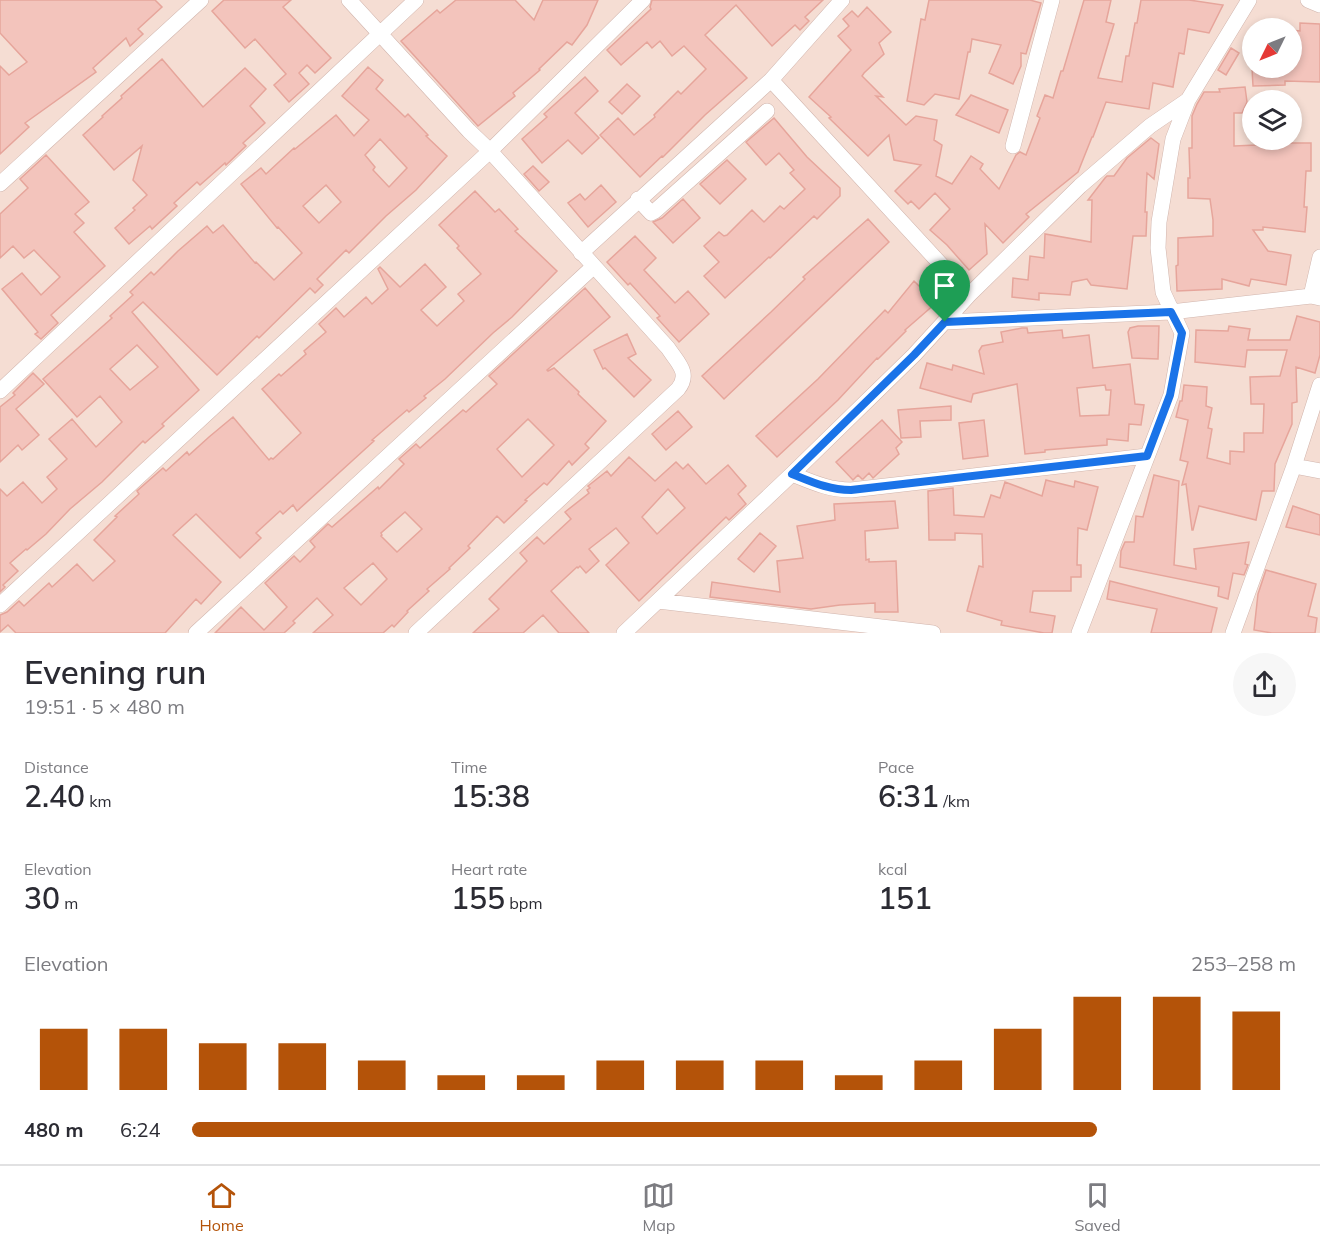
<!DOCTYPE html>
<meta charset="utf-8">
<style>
body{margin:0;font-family:Mulish,sans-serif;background:#f7f7f7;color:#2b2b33;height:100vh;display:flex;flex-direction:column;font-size:22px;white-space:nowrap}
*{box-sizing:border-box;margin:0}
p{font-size:20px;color:#7c7c81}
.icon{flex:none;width:33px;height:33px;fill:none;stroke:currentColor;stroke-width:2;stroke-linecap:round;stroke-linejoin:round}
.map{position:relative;height:633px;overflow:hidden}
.sheet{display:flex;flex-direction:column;background:#fff;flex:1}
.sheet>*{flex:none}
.needle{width:39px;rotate:227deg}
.tools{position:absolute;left:1242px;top:18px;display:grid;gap:12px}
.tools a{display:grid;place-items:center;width:60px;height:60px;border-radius:50%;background:#fff;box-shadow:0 3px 9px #0003;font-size:30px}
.pin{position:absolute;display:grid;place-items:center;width:51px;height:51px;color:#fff;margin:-62px -26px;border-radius:50% 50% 50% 0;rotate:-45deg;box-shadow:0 0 6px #0007}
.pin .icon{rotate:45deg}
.round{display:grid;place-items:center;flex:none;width:63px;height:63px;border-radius:32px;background:#f7f7f7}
.headline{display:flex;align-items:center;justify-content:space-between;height:102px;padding:0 24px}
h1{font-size:33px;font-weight:600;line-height:45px}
.stats{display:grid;grid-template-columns:repeat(3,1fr);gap:9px;height:102px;padding:6px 24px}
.stats div{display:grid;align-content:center}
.stats b{font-size:30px;font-weight:600}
.stats small{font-size:16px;font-weight:400}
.stats p{font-size:16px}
.chart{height:168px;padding:12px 24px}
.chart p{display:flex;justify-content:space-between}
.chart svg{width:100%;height:108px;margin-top:6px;stroke:#b45309;stroke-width:6}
ul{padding:0 24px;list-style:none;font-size:20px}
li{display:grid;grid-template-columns:96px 72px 1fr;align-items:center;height:45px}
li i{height:15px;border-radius:8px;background:#b45309}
.tabs{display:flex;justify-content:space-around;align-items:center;height:84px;border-top:2px solid #e1e1e2;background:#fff;font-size:16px;color:#7c7c81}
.tabs a{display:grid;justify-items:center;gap:3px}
.tabs .selected{color:#b45309}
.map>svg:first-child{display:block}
.residential{fill:#f5ddd3;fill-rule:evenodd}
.building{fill:#f3c4bc;stroke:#e6a59b;stroke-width:1.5;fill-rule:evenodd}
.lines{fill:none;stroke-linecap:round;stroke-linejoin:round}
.minor-casing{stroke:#d1b5ad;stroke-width:16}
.minor{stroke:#fff;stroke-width:15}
.route-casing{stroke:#fff;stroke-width:12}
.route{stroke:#1a73e8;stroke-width:8}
</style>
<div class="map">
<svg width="1320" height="633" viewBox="0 0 1320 633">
<rect width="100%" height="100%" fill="#fdede5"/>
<path class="residential" d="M 0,0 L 1320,0 L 1320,633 L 0,633 ZM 1252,28 L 1292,28 L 1292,68 L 1252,68 ZM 1252,100 L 1292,100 L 1292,140 L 1252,140 Z"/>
<path class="building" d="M 0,0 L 155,0 L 162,7 L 138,29 L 143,34 L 130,46 L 126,38 L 93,68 L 96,72 L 25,123 L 29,127 L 0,154 L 0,66 L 9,75 L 27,62 L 0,33 Z
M 224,0 L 291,0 L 283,7 L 331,58 L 315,73 L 307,65 L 299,73 L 309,84 L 289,102 L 274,85 L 286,74 L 255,39 L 245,48 L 212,11 Z
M 456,0 L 515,0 L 534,20 L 543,0 L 598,0 L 587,25 L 572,45 L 567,42 L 539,69 L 540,70 L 513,93 L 515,96 L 478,126 L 401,41 L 437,10 L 440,13 Z
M 652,0 L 823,0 L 805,17 L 809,21 L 800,30 L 795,25 L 772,46 L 736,5 L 705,35 L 747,78 L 705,115 L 663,157 L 662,156 L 640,177 L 600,135 L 618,118 L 634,135 L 655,117 L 654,115 L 678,91 L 681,94 L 706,69 L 684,46 L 672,56 L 660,41 L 652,48 L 647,42 L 621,65 L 607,50 L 651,9 L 650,7 Z
M 929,0 L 1030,0 L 1041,3 L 1026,54 L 1021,53 L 1021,66 L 1013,84 L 989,73 L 1001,45 L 972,39 L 970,52 L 968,52 L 959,99 L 935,94 L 924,105 L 907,101 L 921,19 L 925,20 Z
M 1084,0 L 1111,0 L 1106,22 L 1114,24 L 1098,78 L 1122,82 L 1126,56 L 1129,56 L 1135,23 L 1137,23 L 1141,0 L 1189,0 L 1223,5 L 1209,33 L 1188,29 L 1184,54 L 1179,53 L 1173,87 L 1153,83 L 1149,109 L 1106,102 L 1093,137 L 1092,137 L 1078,172 L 1026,214 L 1029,217 L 1003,243 L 985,224 L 987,254 L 969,270 L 947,245 L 930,230 L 950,209 L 935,193 L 919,209 L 911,201 L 908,204 L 895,191 L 921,165 L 894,160 L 889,135 L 868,156 L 829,118 L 831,117 L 809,97 L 851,50 L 838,36 L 849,26 L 843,19 L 852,11 L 858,17 L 867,7 L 891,32 L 879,43 L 884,54 L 864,73 L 862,76 L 883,97 L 876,96 L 906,125 L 916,116 L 937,120 L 934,140 L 942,145 L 936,176 L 952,184 L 971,156 L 983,164 L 980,169 L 999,189 L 1016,155 L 1020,152 L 1026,155 L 1040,118 L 1037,116 L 1045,95 L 1053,98 L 1061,71 L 1063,71 Z
M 1300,23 L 1320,24 L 1320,82 L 1285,81 L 1285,85 L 1253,86 L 1252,68 L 1292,68 L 1292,30 L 1300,31 Z
M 1231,48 L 1239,53 L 1226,75 L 1218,70 Z
M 162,59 L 203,107 L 245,68 L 266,89 L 250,106 L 265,123 L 243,143 L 246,146 L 226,165 L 225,163 L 200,185 L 197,182 L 174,203 L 177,206 L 152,229 L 150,226 L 129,244 L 115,228 L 135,210 L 133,208 L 147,195 L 133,180 L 142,146 L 114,170 L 83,135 L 103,117 L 102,116 L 122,98 L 121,96 Z
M 368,67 L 383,80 L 376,89 L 405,117 L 408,114 L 428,135 L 426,136 L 447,156 L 416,190 L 386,216 L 349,253 L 346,250 L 317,279 L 323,285 L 315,293 L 310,288 L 259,338 L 257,336 L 217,375 L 143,302 L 132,312 L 199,390 L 162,424 L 164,426 L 145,443 L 143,441 L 102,482 L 70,509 L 46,534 L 27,550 L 26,549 L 10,563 L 18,571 L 3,585 L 5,587 L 0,592 L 0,489 L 7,496 L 23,482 L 42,503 L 57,489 L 47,477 L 67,459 L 49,439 L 72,419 L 96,447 L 122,422 L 100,396 L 77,417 L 43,379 L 112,318 L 110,316 L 133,295 L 130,292 L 151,272 L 154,275 L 178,251 L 207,226 L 213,233 L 223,225 L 255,263 L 256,262 L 274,280 L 302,253 L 278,227 L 277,228 L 241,184 L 261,168 L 266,174 L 294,148 L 295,149 L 336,115 L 354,136 L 369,120 L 342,96 ZM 380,139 L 407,168 L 389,187 L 373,170 L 375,167 L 365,155 ZM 326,185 L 341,202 L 319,223 L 303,206 ZM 137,345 L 158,367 L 130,390 L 110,369 Z
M 585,77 L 598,91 L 575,113 L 599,138 L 582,154 L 568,140 L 542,163 L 522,139 L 547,117 L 544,114 Z
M 627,84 L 640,96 L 622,114 L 609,102 Z
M 1245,87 L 1247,102 L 1242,113 L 1234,113 L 1234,146 L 1257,145 L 1257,143 L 1311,143 L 1311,171 L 1306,171 L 1304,207 L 1307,207 L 1305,232 L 1263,227 L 1263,230 L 1253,230 L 1268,251 L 1291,255 L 1286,285 L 1251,279 L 1249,286 L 1222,279 L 1222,289 L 1177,291 L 1176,266 L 1178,265 L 1178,238 L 1213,236 L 1213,220 L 1210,199 L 1188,198 L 1188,178 L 1190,178 L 1189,148 L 1192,148 L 1192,116 L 1197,104 L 1204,92 L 1220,92 L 1219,89 Z
M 971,95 L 1008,110 L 999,133 L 956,115 Z
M 774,118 L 807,157 L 840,188 L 840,196 L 817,219 L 814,216 L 770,258 L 769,257 L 725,298 L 704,276 L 719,262 L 704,246 L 719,232 L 724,236 L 727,235 L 752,210 L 764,222 L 780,206 L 784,209 L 805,189 L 790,173 L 794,170 L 779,153 L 766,165 L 746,142 Z
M 1151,138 L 1159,144 L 1154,179 L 1147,173 L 1145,212 L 1147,212 L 1146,236 L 1133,236 L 1127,289 L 1091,285 L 1087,279 L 1072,282 L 1070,295 L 1039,293 L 1039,300 L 1012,297 L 1013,278 L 1028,280 L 1030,256 L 1044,258 L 1045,234 L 1091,242 L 1092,200 L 1088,200 L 1105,178 L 1107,176 L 1114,176 L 1127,158 Z
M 46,155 L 89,202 L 75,214 L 84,223 L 74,232 L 105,266 L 51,315 L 58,323 L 41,339 L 35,334 L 38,332 L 2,289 L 22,273 L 41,295 L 60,277 L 34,250 L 24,258 L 13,246 L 0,258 L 0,214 L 28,188 L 20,179 Z
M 727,160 L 746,179 L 720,204 L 700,184 Z
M 533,166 L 549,182 L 539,191 L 524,174 Z
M 601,185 L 616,202 L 588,227 L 568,203 L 580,194 L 585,200 Z
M 475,191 L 495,212 L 499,209 L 518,229 L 515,231 L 557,271 L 512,317 L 493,333 L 445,379 L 424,396 L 426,398 L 409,412 L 407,410 L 372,440 L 374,441 L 297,511 L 293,505 L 283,514 L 280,511 L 256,533 L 261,538 L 240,558 L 196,514 L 173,535 L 221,582 L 201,604 L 196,599 L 165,633 L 16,633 L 8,625 L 0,632 L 0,615 L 7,612 L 19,601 L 24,606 L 49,583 L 52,587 L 77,564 L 93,581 L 115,561 L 94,540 L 117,517 L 115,516 L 139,494 L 137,491 L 163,468 L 166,471 L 187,452 L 189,455 L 209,437 L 233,417 L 269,460 L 271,458 L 273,459 L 301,433 L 262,389 L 279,374 L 281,376 L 306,354 L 304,351 L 326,332 L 319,324 L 336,308 L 344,317 L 366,297 L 372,304 L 388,289 L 378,269 L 380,267 L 400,287 L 425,264 L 446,287 L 421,310 L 437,326 L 464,301 L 458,294 L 481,274 L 457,248 L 459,246 L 439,225 Z
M 683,199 L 700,218 L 673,243 L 653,222 L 662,218 Z
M 868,219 L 889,242 L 724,399 L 702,376 L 771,312 L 805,279 L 803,277 Z
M 635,236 L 656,258 L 644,270 L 675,303 L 688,291 L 709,314 L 679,342 L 657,318 L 660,316 L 630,283 L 628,285 L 607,262 Z
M 914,281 L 936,303 L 905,330 L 906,331 L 878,359 L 877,358 L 838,400 L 777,457 L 756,436 L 818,379 L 885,310 L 888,313 Z
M 585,288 L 610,317 L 547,370 L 548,371 L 554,368 L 579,392 L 578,394 L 606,421 L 585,444 L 589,448 L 572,465 L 569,461 L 547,485 L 544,483 L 525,500 L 527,501 L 504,523 L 497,516 L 468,546 L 470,548 L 449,568 L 450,569 L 427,589 L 429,591 L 407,611 L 408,612 L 394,627 L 392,625 L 383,633 L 313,633 L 333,615 L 317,598 L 293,621 L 295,623 L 284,633 L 215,633 L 241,607 L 264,630 L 287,607 L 265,583 L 294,556 L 300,562 L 315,547 L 310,541 L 328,524 L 332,527 L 378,487 L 379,489 L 404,464 L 399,459 L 416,444 L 420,448 L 463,410 L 466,412 L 497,384 L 489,376 ZM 528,419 L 554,445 L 522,477 L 497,449 ZM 405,512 L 422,529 L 397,552 L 381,536 L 382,535 L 381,533 ZM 373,563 L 387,579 L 361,605 L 344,588 Z
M 1297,316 L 1320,322 L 1320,355 L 1315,373 L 1296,367 L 1297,402 L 1292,403 L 1292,424 L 1275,464 L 1274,491 L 1262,491 L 1256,520 L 1199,506 L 1193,530 L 1192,530 L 1186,484 L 1182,485 L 1188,462 L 1180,460 L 1188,420 L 1176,417 L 1180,401 L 1182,401 L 1184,385 L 1207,387 L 1206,406 L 1212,408 L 1208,428 L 1212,429 L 1207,458 L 1230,464 L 1230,451 L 1244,452 L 1244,433 L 1263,433 L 1264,404 L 1251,404 L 1250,377 L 1280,376 L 1287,350 L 1247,350 L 1245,367 L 1195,362 L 1196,330 L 1228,331 L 1229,326 L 1250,329 L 1248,340 L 1290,340 Z
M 1138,326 L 1159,326 L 1158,359 L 1132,358 L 1128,332 L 1130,328 Z
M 1022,328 L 1027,328 L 1028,333 L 1062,330 L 1063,338 L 1089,335 L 1093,368 L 1130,364 L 1135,404 L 1144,405 L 1141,425 L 1129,424 L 1128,441 L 1107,439 L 1107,445 L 1045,450 L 1045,452 L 1025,454 L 1017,384 L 973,394 L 971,402 L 920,388 L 927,363 L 952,370 L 953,365 L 984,374 L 979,351 L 982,346 L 1003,342 L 1001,332 ZM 1105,385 L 1106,390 L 1111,390 L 1109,415 L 1080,416 L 1077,388 Z
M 627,334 L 636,354 L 628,358 L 651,380 L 634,397 L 605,368 L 603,369 L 594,350 Z
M 33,373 L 44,384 L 16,409 L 39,435 L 22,450 L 18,445 L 0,462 L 0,407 L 15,395 L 13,393 Z
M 951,406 L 951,420 L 920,421 L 921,437 L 901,438 L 898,410 Z
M 678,411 L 692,427 L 666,450 L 652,434 Z
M 882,420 L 902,442 L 896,448 L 899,454 L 873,478 L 869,473 L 863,479 L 862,479 L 858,475 L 853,480 L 836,462 Z
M 984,420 L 988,456 L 963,459 L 959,423 Z
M 629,457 L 655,481 L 676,462 L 683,469 L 688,464 L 706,484 L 728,465 L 746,486 L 738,494 L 746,504 L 729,520 L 726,517 L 639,601 L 606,565 L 629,543 L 616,528 L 589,549 L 599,561 L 586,573 L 580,566 L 578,568 L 577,567 L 551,591 L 589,633 L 559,633 L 543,615 L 523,633 L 473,633 L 499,609 L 489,599 L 527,561 L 520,553 L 537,537 L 544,544 L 571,519 L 565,512 L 589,493 L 587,490 L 590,488 L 588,486 L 607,471 L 611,476 ZM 668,489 L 685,508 L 657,534 L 642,517 Z
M 1154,475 L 1179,481 L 1174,565 L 1196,569 L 1194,549 L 1249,542 L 1245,564 L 1248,565 L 1244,575 L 1233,573 L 1228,599 L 1218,596 L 1219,587 L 1120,567 L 1121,551 L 1125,542 L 1134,542 L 1136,516 L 1143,517 Z
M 1046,480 L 1074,487 L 1075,481 L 1098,487 L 1087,530 L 1078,528 L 1077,565 L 1081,565 L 1081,577 L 1071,577 L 1071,591 L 1033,591 L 1030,612 L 1055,616 L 1052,633 L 1044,633 L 1001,625 L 1002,621 L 967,611 L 979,566 L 983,567 L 982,534 L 955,533 L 955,540 L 929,540 L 928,491 L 953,488 L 954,515 L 984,517 L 991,495 L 1000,498 L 1005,482 L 1042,496 Z
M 895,501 L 898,528 L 865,531 L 866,560 L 869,559 L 869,562 L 896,561 L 898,612 L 875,612 L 875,603 L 840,605 L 811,609 L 710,597 L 712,582 L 780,592 L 777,561 L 803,558 L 797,526 L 835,520 L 834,504 Z
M 1293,506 L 1320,515 L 1320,535 L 1286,527 Z
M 760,533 L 776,546 L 754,572 L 738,559 Z
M 1266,570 L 1316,584 L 1308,616 L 1317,618 L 1315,633 L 1272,633 L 1254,630 L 1258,594 Z
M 1110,581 L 1217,608 L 1211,633 L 1151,633 L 1157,609 L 1107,599 Z"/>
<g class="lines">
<g class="minor-casing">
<path id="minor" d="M 349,0 L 469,131 L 490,151 L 668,348 C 677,362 691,373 678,389 L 416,633
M 1308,0 L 1320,5
M 771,80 L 969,295
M 1013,146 L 1052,0
M 0,184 L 201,0
M 638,199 L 651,213 L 655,211 L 767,111
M 581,253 L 771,80 L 842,0
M 1311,296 L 1320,257
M 945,322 L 1171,312 L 1311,296 L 1320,298
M 0,391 L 416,0
M 1294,466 L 1320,471
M 792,474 C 812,482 829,490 851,490 L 1147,456
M 658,601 L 933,633
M 0,605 L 490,151 L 643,0
M 196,633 L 593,267
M 624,633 L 792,474 L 914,355 L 969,295 L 1080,186 L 1150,126 L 1188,100 L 1249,0
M 1079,633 L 1171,395 L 1182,333 L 1163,292 L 1158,248 L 1159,222 L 1173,139 L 1188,100
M 1233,633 L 1294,466 L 1320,385"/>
</g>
<use href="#minor" class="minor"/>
</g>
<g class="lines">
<g class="route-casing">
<path id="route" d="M 1171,312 L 1182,333 L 1170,395 L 1147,456 L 851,490 C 829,490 812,482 792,474 L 914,355 L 945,322 Z"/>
</g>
<use href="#route" class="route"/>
</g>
</svg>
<div class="tools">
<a><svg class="needle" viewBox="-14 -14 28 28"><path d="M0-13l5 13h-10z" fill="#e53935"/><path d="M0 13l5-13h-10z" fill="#7c7c81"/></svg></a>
<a><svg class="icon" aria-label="layers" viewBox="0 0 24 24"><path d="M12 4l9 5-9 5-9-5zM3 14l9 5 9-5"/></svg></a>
</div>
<div class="pin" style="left:945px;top:322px;background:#1e9e55"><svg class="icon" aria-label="arrive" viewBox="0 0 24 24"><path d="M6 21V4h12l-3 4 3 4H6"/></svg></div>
</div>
<section class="sheet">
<div class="headline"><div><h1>Evening run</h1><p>19:51 · 5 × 480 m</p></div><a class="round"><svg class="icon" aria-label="share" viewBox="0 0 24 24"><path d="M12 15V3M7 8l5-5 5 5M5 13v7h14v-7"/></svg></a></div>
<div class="stats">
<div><p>Distance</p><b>2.40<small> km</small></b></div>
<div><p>Time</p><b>15:38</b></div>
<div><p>Pace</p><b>6:31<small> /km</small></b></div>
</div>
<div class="stats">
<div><p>Elevation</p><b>30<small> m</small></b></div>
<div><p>Heart rate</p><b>155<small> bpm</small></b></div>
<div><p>kcal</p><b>151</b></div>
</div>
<div class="chart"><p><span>Elevation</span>253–258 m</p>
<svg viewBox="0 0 160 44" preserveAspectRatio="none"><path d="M5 44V19M15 44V19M25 44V25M35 44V25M45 44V32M55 44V38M65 44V38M75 44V32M85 44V32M95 44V32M105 44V38M115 44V32M125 44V19M135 44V6M145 44V6M155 44V12"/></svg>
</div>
<ul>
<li><b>480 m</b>6:24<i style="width:82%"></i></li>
</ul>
</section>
<nav class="tabs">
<a class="selected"><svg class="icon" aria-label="home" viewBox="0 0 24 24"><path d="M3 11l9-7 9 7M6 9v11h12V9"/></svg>Home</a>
<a><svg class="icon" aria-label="map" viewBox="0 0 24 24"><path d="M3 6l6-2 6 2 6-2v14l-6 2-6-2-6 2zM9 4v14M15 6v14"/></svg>Map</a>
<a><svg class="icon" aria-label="saved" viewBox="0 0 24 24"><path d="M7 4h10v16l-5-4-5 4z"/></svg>Saved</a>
</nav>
